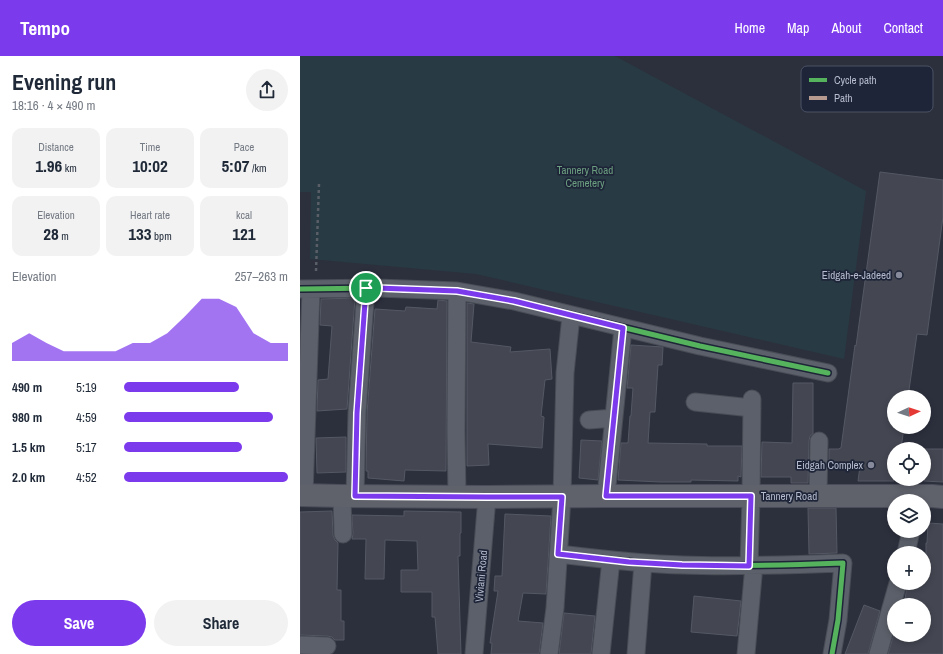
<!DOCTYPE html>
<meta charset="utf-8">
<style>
body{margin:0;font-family:"Archivo Narrow",sans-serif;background:#f2f2f3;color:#1f2937;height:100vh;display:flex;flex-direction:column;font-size:15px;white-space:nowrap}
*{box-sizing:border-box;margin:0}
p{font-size:13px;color:#747a83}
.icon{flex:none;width:22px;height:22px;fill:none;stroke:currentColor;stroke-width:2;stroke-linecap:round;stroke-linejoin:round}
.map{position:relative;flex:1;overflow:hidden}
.sheet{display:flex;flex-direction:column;background:#fff;width:300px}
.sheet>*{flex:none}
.needle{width:26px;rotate:86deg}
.buttons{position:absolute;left:587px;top:334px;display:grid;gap:8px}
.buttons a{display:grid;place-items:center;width:44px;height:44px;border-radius:50%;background:#fff;box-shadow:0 2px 6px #0003;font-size:20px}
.pin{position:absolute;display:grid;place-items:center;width:34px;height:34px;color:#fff;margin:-17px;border:2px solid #fff;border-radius:50%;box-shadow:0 1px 4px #0007}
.round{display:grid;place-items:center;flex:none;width:42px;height:42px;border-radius:21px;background:#f2f2f3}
.summary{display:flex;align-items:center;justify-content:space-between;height:68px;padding:0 12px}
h1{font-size:22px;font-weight:700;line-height:30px}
.metrics{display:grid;grid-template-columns:repeat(3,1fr);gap:6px;height:68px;padding:4px 12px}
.metrics div{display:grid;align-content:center;border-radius:10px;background:#f2f2f3;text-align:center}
.metrics b{font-size:17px;font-weight:700}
.metrics small{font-size:11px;font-weight:400}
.metrics p{font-size:11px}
.chart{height:112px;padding:8px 12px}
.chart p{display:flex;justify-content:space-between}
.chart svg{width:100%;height:72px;margin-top:4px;fill:#7c3aed;opacity:.7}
.action{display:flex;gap:8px;margin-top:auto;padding:8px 12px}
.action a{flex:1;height:46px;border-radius:24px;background:#7c3aed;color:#fff;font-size:16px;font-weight:700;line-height:46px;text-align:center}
.action a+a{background:#f2f2f3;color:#1f2937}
ul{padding:0 12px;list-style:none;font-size:13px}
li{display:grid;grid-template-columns:64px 48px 1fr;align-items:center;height:30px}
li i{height:10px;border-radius:5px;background:#7c3aed}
header{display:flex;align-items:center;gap:24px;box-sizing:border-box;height:56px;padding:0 20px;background:#7c3aed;color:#fff}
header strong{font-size:19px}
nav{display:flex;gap:22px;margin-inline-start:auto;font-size:14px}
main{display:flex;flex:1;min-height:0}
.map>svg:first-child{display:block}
.green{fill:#283a43}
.building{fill:#444752;stroke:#545864}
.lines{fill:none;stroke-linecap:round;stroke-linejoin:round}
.minor-casing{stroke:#484c55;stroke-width:19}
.major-casing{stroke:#4a4d59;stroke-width:24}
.path{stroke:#5a5e67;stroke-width:2.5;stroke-dasharray:3 3;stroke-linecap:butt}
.minor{stroke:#5c606a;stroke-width:17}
.major{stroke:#5f616b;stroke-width:22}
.quiet{stroke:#b69a8f;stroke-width:4;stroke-dasharray:8 4;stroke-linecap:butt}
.cycleway-casing{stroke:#1e2538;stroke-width:8}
.cycleway{stroke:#56b35d;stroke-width:5}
.route-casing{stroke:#fff;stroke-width:8}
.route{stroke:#7c3aed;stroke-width:5}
.poi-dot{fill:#868a9b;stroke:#1e2538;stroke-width:1.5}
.labels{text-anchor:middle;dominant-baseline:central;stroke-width:3.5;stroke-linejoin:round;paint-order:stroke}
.park-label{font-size:11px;fill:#6c9f80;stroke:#1e2538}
.poi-label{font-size:11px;fill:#b6bbcd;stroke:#1e2538;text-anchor:end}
.street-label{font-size:11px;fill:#b6bbcd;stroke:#1e2538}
.key{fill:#1e2538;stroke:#4c5265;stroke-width:1}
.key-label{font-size:11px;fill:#b6bbcd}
</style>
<header>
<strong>Tempo</strong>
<nav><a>Home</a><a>Map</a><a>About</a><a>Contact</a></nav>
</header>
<main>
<section class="sheet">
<div class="summary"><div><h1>Evening run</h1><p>18:16 · 4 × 490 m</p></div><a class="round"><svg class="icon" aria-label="share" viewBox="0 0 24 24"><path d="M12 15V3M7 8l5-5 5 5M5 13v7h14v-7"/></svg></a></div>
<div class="metrics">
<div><p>Distance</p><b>1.96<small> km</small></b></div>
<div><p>Time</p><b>10:02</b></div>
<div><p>Pace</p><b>5:07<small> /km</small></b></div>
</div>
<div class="metrics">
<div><p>Elevation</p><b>28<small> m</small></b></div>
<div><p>Heart rate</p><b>133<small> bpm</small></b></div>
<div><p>kcal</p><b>121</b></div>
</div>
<div class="chart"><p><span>Elevation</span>257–263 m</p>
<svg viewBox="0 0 160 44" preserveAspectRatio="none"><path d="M0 44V33L10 27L20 33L30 38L40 38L50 38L60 38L70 33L80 33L90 27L100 17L110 6L120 6L130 11L140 27L150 33L160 33V44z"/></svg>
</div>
<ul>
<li><b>490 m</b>5:19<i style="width:70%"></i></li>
<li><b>980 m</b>4:59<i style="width:91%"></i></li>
<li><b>1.5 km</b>5:17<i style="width:72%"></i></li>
<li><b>2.0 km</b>4:52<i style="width:100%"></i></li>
</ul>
<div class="action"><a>Save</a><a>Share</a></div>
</section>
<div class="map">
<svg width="643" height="598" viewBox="0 0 643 598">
<rect width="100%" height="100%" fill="#2c303d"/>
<path class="green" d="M 0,0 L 315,0 L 566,135 L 544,303 L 176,218 L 10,203 L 11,136 L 0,136 Z"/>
<path class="building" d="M 580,116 L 643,124 L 643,161 L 627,279 L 617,278 L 608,341 L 594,341 L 594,371 L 604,371 L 601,393 L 594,393 L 594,425 L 558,425 L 560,410 L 529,407 L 529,393 L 539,393 L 540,392 L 541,392 L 555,289 L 556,290 Z
M 55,242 L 47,353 L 17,355 L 18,324 L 28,323 L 32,270 L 20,269 L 21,243 Z
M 138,244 L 147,245 L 146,415 L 105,414 L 104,425 L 68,422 L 68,415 L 66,415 L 67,357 L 75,253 L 105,255 L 106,251 L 137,253 Z
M 167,247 L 174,248 L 171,286 L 211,291 L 210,296 L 250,293 L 252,323 L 245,324 L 241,360 L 244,361 L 242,392 L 188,388 L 189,409 L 167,410 Z
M 331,289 L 363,291 L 362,309 L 358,309 L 355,356 L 350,356 L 348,387 L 407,388 L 407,390 L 442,390 L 441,421 L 438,420 L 438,425 L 391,424 L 391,426 L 360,426 L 318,424 L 321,387 L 328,387 L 330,360 L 331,360 L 333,332 L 327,332 Z
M 493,327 L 513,327 L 513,378 L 510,380 L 509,385 L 508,427 L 491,427 L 491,421 L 461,421 L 462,386 L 492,387 Z
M 46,381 L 46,416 L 17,417 L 16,382 Z
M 281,384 L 302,385 L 298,424 L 279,422 Z
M 624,393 L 643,393 L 643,426 L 624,425 Z
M 508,452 L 536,452 L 537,497 L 509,498 Z
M 32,455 L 33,479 L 35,484 L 38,487 L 37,534 L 41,534 L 41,565 L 44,565 L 44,584 L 35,584 L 32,581 L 27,580 L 0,579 L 0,456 Z
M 104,455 L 161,456 L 161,477 L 160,477 L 160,500 L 158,500 L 161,598 L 138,598 L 135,561 L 132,561 L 132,536 L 101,536 L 101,514 L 118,514 L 117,485 L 85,484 L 84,523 L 65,523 L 66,483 L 52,483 L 53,478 L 52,459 L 104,460 Z
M 205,458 L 251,460 L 246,538 L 223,537 L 218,565 L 243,567 L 239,598 L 191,598 L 192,587 L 190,587 L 198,535 L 194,535 L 195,520 L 202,520 Z
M 628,467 L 643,468 L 643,598 L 588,598 L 594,578 L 594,579 L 624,579 L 624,549 L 604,549 L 607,531 L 618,532 L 619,527 L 624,527 L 624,507 L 626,507 L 626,487 L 627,487 Z
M 394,540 L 441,545 L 437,580 L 391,576 Z
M 564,549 L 580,555 L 568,598 L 545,598 Z
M 264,557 L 295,560 L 291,598 L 259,598 Z"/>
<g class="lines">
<g class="minor-casing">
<path id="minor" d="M 0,233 L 77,232 L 157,235 L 214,245 L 400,290 L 528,317
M 395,346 L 452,352
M 289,364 L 314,362
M 4,439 L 11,234
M 42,440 L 43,478
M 55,440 L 57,357 L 66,232
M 306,440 L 323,272
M 518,440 L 519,385
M 157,441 L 156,375 L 157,235
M 606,497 L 611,475
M 259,498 C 300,503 341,508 383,509 C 436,511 490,509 543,507 L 538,564 L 532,598
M 449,510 L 451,441 L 452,343
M 0,589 L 27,590
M 174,598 L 187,441
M 249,598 L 255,552 L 262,441 L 265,317 L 271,260
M 301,598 L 311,504
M 336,598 L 343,507
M 446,598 L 454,509
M 578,598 L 598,527"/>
</g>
<g class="major-casing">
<path id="major" d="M 0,439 L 42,440 L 187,441 L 306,440 L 632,440 L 643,441"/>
</g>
<path class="path" d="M 16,215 L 19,128"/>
<use href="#minor" class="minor"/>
<use href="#major" class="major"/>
<path class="quiet" d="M 449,510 L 451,441"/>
<g class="cycleway-casing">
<path id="cycleway" d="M 0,233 L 77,232 L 157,235 L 214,245 L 400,290 L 528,317
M 55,440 L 57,357 L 66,232
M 259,498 C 300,503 341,508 383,509 C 436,511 490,509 543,507 L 538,564 L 532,598"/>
</g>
<use href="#cycleway" class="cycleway"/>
</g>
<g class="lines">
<g class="route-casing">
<path id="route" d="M 66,232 L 77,232 L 157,235 L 214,245 L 323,272 L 306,440 L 451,440 L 449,510 L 382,509 L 329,506 L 258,498 L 262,441 L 187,441 L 55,440 L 57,357 Z"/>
</g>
<use href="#route" class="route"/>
</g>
<g class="poi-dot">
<circle cx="599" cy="219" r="4"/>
<circle cx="571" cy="409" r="4"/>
</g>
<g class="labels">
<g class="park-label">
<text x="285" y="114">Tannery Road<tspan x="285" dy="13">Cemetery</tspan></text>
</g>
<g class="poi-label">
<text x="591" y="219">Eidgah-e-Jadeed</text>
<text x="563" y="409">Eidgah Complex</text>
</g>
<g class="street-label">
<text x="489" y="440">Tannery Road</text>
<text transform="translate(181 520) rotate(-85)">Viviani Road</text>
</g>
</g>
<rect x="501" y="10" width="132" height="46" rx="6" class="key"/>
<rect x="509" y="22" width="18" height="4" fill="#56b35d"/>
<rect x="509" y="40" width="18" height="4" fill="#b69a8f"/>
<g class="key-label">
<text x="534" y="28">Cycle path</text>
<text x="534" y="46">Path</text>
</g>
</svg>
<div class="buttons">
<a><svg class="needle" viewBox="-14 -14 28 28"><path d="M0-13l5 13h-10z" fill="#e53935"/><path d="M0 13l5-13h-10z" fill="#747a83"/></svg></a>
<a><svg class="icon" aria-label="locate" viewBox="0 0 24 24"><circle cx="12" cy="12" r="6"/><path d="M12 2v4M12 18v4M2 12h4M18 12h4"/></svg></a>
<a><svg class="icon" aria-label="layers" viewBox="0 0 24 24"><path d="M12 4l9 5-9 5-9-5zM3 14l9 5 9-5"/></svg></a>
<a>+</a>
<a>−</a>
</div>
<div class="pin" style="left:66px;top:232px;background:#1e9e55"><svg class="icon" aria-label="arrive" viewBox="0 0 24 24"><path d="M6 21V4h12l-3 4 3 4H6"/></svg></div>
</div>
</main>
